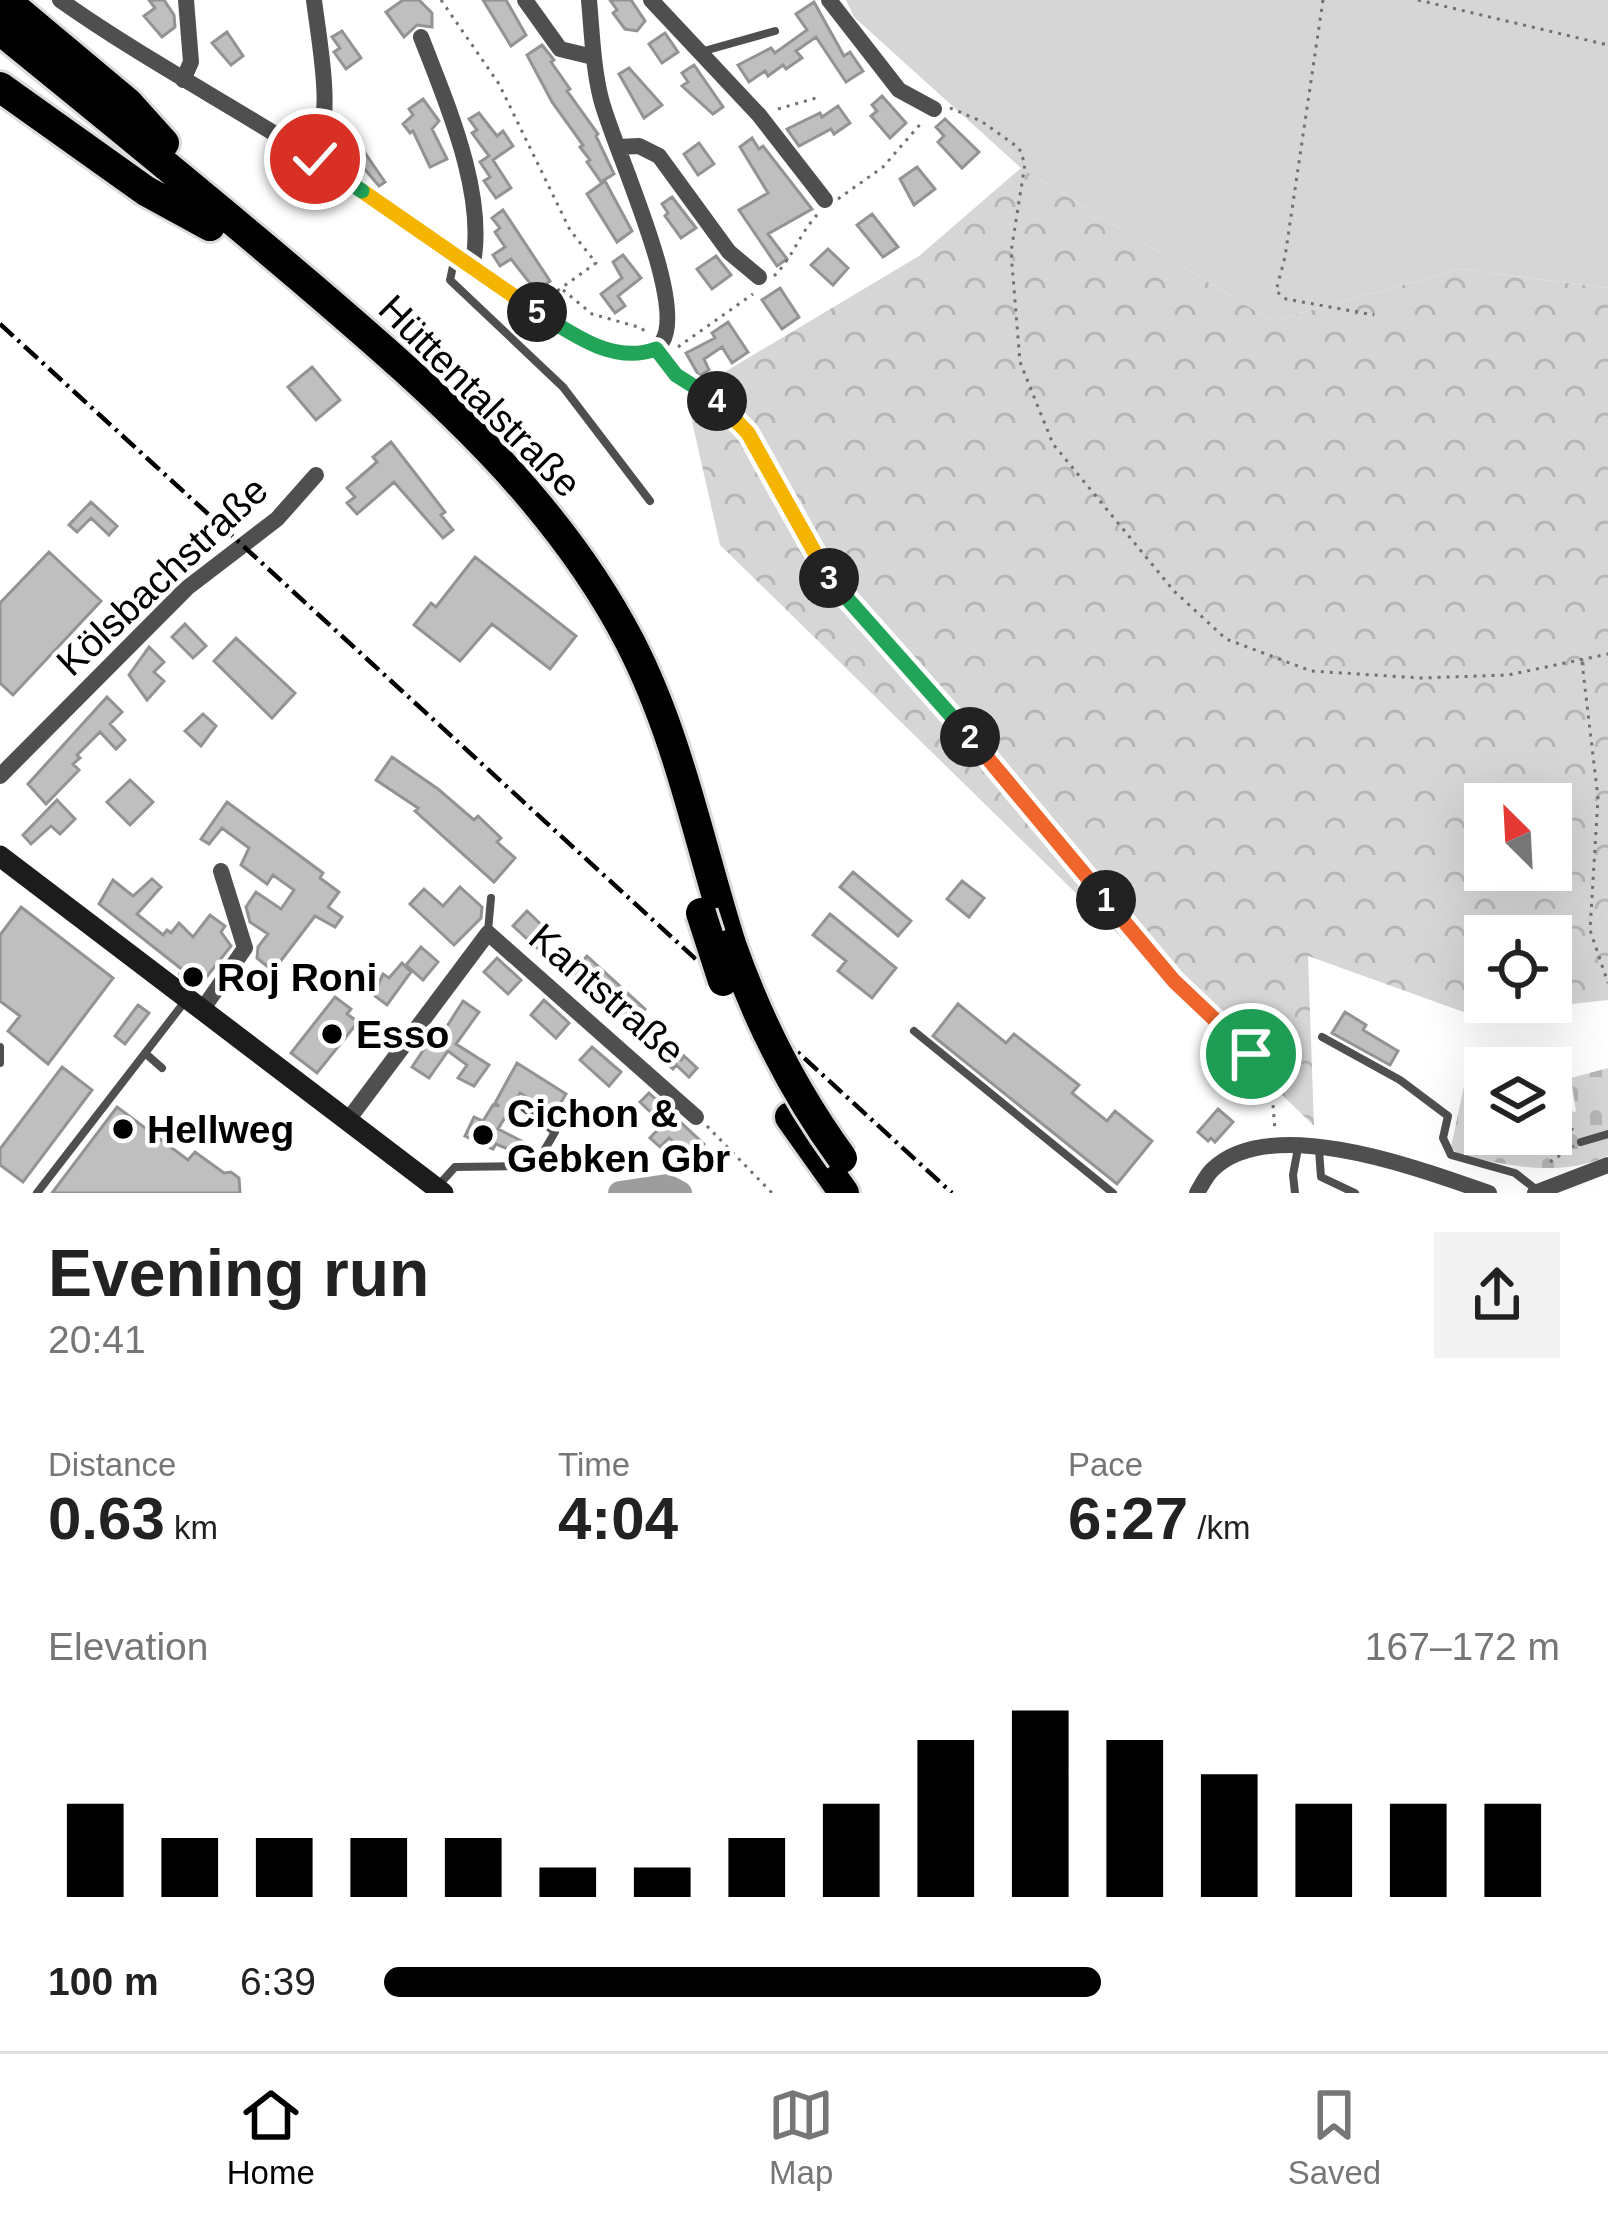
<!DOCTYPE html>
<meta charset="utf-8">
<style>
body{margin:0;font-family:Helvetica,sans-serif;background:#f2f2f2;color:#222;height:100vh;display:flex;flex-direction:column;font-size:45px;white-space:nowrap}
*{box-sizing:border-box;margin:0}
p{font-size:39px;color:#767676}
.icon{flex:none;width:66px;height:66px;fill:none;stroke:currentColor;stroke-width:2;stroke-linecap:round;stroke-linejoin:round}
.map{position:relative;height:1193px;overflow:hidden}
.sheet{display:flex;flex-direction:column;background:#fff;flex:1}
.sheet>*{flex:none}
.needle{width:78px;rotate:336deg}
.buttons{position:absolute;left:1464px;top:783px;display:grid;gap:24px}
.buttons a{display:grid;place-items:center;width:108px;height:108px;border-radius:0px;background:#fff;box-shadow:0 12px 48px #0002;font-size:60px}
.pin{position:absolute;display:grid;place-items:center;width:102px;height:102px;color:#fff;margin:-51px;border:6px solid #fff;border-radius:50%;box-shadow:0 3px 12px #0007}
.km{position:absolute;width:60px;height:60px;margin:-30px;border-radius:50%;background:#222;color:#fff;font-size:33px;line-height:60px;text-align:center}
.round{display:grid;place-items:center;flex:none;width:126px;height:126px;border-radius:0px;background:#f2f2f2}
.head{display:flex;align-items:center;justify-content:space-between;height:204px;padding:0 48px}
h1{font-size:66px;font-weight:700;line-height:90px}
.metrics{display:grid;grid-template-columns:repeat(3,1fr);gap:18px;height:204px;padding:12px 48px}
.metrics div{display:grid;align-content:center}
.metrics b{font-size:60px;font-weight:700}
.metrics small{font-size:33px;font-weight:400}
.metrics p{font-size:33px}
.chart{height:336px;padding:24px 48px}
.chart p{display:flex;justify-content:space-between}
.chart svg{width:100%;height:216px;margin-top:12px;stroke:#000;stroke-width:6}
ul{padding:0 48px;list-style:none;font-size:39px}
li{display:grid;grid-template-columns:192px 144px 1fr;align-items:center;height:90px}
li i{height:30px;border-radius:15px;background:#000}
.tabs{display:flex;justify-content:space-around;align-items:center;height:168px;border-top:3px solid #e0e0e0;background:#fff;font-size:33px;color:#767676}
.tabs a{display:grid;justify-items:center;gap:6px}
.tabs .current{color:#000}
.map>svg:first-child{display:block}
.grass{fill:#d6d6d6}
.forest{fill:url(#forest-crowns);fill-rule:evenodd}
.cemetery{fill:url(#cemetery-stones)}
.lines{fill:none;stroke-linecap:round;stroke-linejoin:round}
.river{stroke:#9d9d9d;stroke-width:24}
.building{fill:#bfbfbf;stroke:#939393;stroke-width:3}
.highway-casing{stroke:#dbdbdb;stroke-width:36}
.path{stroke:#717171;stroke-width:3;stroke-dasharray:3 6;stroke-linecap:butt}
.lane{stroke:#4f4f4f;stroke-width:8}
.street{stroke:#4f4f4f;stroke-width:16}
.secondary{stroke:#1c1c1c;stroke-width:21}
.highway{stroke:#000;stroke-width:30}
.rail{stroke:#000;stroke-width:4.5;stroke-dasharray:18 6 3 6;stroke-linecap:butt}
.highway-bridge-casing{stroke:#dbdbdb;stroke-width:36;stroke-linecap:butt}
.highway-bridge{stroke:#000;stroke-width:30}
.split-1-casing{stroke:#fff;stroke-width:24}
.split-2-casing{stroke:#fff;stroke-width:24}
.split-3-casing{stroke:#fff;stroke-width:24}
.split-4-casing{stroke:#fff;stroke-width:24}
.split-5-casing{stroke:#fff;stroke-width:24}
.split-6-casing{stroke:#fff;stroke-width:24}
.split-7-casing{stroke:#fff;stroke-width:24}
.split-1{stroke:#f0652b;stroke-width:15}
.split-2{stroke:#f0652b;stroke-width:15}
.split-3{stroke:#22a559;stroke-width:15}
.split-4{stroke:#f5b400;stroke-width:15}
.split-5{stroke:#22a559;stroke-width:15}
.split-6{stroke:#f5b400;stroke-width:15}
.split-7{stroke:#22a559;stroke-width:15}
.poi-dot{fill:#000;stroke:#fff;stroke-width:4.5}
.labels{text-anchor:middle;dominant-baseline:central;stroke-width:9;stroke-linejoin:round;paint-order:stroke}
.street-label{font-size:39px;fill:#000;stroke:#fff}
.poi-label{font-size:39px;font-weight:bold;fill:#000;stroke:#fff;text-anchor:start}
</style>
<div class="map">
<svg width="1608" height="1193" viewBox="0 0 1608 1193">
<defs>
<pattern id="forest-crowns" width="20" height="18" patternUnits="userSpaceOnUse" patternTransform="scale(3)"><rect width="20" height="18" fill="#d6d6d6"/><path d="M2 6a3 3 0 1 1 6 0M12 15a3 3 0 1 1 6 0" fill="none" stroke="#b6b6b6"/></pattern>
<pattern id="cemetery-stones" width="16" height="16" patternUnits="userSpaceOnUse" patternTransform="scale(3)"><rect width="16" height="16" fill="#d6d6d6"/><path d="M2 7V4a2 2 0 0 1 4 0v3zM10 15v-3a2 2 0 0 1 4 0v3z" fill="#b6b6b6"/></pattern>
</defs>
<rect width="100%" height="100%" fill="#fff"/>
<path class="grass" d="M 846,0 L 1608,0 L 1608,288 L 1461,269 L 1272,321 L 1021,168 L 854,17 Z"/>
<path class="forest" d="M 1021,168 L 1272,321 L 1461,269 L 1608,288 L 1608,1000 L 1472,1015 L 1308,956 L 1314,1126 L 720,545 L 686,395 L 919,256 ZM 1485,804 L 1551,804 L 1551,870 L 1485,870 ZM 1485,936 L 1551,936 L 1551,1002 L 1485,1002 Z"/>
<path class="cemetery" d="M 1608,1068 L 1608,1156 C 1556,1178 1514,1165 1459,1156 L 1451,1147 L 1464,1086 L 1485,1091 L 1485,1134 L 1551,1134 L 1551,1107 L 1576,1112 L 1571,1078 Z"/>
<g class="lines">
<path class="river" d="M 620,1193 L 667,1186 L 680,1193"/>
</g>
<path class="building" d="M 149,0 L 164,0 L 174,15 L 175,27 L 162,37 L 144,16 L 155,8 Z
M 403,0 L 419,0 L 432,13 L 432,27 L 417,25 L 404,37 L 386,12 Z
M 483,0 L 506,0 L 526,35 L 511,46 Z
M 610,0 L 631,0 L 645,21 L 637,31 L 625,29 L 613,13 L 617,10 Z
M 814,2 L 844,56 L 850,52 L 863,71 L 846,82 L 816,37 L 796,51 L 802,58 L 786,69 L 783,65 L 768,76 L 765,71 L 749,82 L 738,65 L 771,48 L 775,53 L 807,30 L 796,14 Z
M 342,31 L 361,58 L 346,69 L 334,52 L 340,48 L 332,37 Z
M 227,32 L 243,56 L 231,65 L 212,43 Z
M 665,33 L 678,52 L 662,63 L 649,44 Z
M 542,45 L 554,60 L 551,62 L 570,89 L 567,91 L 598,134 L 596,136 L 614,174 L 601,182 L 587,162 L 590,160 L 580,147 L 583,145 L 552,102 L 527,55 Z
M 694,65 L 723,107 L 713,114 L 682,86 L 688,82 L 682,73 Z
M 629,68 L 662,105 L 644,118 L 619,74 Z
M 882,96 L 906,123 L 890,138 L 871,116 L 877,111 L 872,105 Z
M 423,99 L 439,121 L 432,129 L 447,159 L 430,167 L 413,131 L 410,133 L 403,124 L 413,115 L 409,109 Z
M 838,106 L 850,123 L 834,134 L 831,129 L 799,146 L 787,129 L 820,113 L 822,117 Z
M 479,113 L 497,136 L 503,131 L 513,146 L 493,160 L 511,188 L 496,198 L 484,181 L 490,177 L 480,162 L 489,156 L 472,133 L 477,130 L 469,119 Z
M 945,119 L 979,152 L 962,168 L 938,142 L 944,136 L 936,127 Z
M 352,134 L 385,182 L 379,186 L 362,166 L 348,160 L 338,144 Z
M 752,138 L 759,149 L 763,146 L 812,209 L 768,234 L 787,259 L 777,266 L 739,210 L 768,193 L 740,147 Z
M 699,143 L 714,164 L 698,175 L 684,154 Z
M 917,167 L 935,189 L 914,205 L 900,179 Z
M 605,181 L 632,231 L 617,242 L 587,194 Z
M 672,197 L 696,228 L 681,238 L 665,216 L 668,213 L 662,204 Z
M 503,210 L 550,281 L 536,291 L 511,259 L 500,266 L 493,255 L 505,247 L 495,232 L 500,228 L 492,218 Z
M 872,214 L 898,247 L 883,257 L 857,225 Z
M 828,249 L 848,268 L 833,285 L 811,265 Z
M 623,255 L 641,278 L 618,296 L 625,306 L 615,313 L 601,294 L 622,278 L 613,262 Z
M 716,256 L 731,275 L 712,289 L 697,269 Z
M 780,288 L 799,317 L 782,329 L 762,300 Z
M 728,322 L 748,352 L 732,363 L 722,347 L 704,359 L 709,370 L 699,376 L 686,353 L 715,338 L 712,333 Z
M 312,367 L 340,400 L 316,420 L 288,387 Z
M 391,442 L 445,512 L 441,515 L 453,530 L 443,538 L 394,482 L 357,514 L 347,503 L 355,497 L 347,488 L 377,462 L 373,457 Z
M 91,502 L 117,526 L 109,535 L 91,518 L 77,532 L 69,525 Z
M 49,552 L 101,601 L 13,695 L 0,683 L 0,603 Z
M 475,557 L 576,636 L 550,669 L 492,624 L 460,661 L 414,625 L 431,603 L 436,607 Z
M 185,624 L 206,646 L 193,658 L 172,637 Z
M 236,638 L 295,693 L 272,718 L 214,661 Z
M 149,647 L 164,662 L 154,672 L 164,681 L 147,700 L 129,675 Z
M 107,697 L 122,712 L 110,724 L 125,740 L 116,749 L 100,732 L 77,755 L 80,758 L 73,764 L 79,770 L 46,804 L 28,784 Z
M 203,714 L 216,726 L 201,746 L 185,731 Z
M 392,757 L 438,789 L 474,820 L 478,816 L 501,838 L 497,842 L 515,858 L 494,882 L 415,811 L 418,808 L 376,780 Z
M 130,780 L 153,802 L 130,825 L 107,802 Z
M 57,800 L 75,819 L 60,834 L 51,826 L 31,844 L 23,835 Z
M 227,802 L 323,873 L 320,878 L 339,892 L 328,907 L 342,917 L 335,927 L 315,916 L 273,971 L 257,958 L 258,947 L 268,934 L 250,922 L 246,907 L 256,892 L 281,909 L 294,890 L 273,875 L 267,884 L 241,865 L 249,848 L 222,828 L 209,844 L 201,839 Z
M 853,872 L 911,921 L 898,936 L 840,887 Z
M 152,879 L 161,887 L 137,914 L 163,935 L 167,930 L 171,933 L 179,923 L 193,937 L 210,915 L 225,926 L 221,932 L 231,946 L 198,988 L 180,974 L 184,971 L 99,904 L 113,880 L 133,896 Z
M 962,881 L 984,898 L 969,917 L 947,899 Z
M 460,887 L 482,907 L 481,918 L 454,945 L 410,904 L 424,889 L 443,906 Z
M 21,907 L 113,978 L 48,1064 L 8,1031 L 20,1016 L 0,1001 L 0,935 Z
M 527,911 L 551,934 L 537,948 L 513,926 Z
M 830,914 L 896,968 L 872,998 L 838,971 L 846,961 L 813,935 Z
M 421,947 L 438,962 L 423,980 L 406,965 Z
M 587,956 L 645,1009 L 630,1025 L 573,971 Z
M 497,958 L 521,980 L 508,994 L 484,972 Z
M 402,963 L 411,972 L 387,1005 L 375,996 L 375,991 L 383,974 L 389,978 Z
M 335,997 L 351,1009 L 347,1014 L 358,1022 L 317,1073 L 291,1053 Z
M 544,1000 L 569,1023 L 556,1038 L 531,1015 Z
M 463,1001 L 479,1012 L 456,1044 L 489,1065 L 474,1086 L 458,1078 L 467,1065 L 448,1051 L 429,1078 L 412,1067 L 426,1046 L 432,1050 Z
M 958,1004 L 1006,1043 L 1014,1034 L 1079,1085 L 1072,1093 L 1107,1121 L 1115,1111 L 1152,1141 L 1117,1184 L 933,1036 Z
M 138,1005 L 149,1013 L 125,1044 L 115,1036 Z
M 1345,1012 L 1366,1025 L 1363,1030 L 1398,1051 L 1390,1065 L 1332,1033 Z
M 642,1025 L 681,1060 L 684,1056 L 697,1068 L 689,1077 L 676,1065 L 673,1069 L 634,1033 Z
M 592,1047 L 621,1072 L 609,1086 L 580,1060 Z
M 517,1063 L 566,1094 L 554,1114 L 520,1093 L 498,1129 L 535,1148 L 530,1158 L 496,1144 L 493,1149 L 465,1136 L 474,1117 L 483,1121 L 493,1105 L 499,1106 L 495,1103 Z
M 62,1067 L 92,1090 L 23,1182 L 0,1165 L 0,1149 Z
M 649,1093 L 704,1144 L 691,1158 L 669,1138 L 660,1147 L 650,1138 L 663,1124 L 640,1102 Z
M 117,1107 L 188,1160 L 195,1152 L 224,1173 L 231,1172 L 239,1178 L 240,1193 L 52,1193 Z
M 1218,1109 L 1233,1122 L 1215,1142 L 1211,1138 L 1208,1141 L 1198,1132 Z"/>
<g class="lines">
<g class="highway-casing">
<path id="highway" d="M 5,0 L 128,103 L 164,143
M 0,30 C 106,116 212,202 316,291 C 436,394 556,499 630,642 C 679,737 699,843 731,944
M 0,87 L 146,191 L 210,226
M 790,1117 L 844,1193"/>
</g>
<path class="path" d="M 441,0 L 499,84 L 570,230 L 596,263 L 543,301
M 1323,0 L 1285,257 L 1276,291 L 1286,299 L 1374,315
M 1418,0 L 1608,45
M 950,108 L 981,121 L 1019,148 L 1025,164 L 1011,252 L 1020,362 L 1053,444 L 1174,591 L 1226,639 L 1311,671 L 1421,678 L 1508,675 L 1608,654
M 778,109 L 816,98
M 838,199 L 883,167 L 923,121
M 774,276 C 793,258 800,231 820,212
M 563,290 L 592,314 L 642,328 L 647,336
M 678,347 L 753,294
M 734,416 L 749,433 L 822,571 L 952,715 L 1174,981 L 1251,1054 L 1272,1092 L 1275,1131
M 1582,662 L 1598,798 L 1590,930 L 1608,983
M 1551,1117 L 1573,1124 L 1571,1135
M 1465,1120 L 1485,1123
M 707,1126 L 772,1193
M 1551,1134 L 1568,1137
M 1550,1162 L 1574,1146"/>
<path class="lane" d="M 704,51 L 775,31
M 455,257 L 450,280 L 563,387 L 650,501
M 657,350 L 676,375 L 725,406
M 488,931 L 491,898
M 914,1031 L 1113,1193
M 1322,1037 L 1400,1080 L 1448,1116 L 1443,1138 L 1451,1155 L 1515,1173 L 1538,1191
M 0,1047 L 0,1063
M 145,1053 L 162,1068
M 1581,1142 L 1608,1134
M 1319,1150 L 1321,1177 L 1355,1193
M 437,1187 L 455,1167 L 535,1166 L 555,1132 L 524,1108
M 37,1193 L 186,1000
M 1295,1193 L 1293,1175 L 1298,1148"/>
<path class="street" d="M 60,0 C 142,58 230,104 315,159 C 376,198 434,242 494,283 C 531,309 569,337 612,352 C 627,357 652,358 662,342 C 688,303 613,147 601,99 C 593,67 592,33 589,0
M 314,0 C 320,49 334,112 315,159
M 525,0 L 560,49 L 593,57
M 651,0 L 759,115 L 825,200
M 829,0 L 899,90 L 934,109
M 421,37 C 447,104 488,197 472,268
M 183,80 L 191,62 L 186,0
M 618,147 L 639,146 L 659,156 L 729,252 L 759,277
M 0,776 L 187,588 L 277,519 L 316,475
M 202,1010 L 245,948 L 221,871
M 348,1120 L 488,933 L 696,1117
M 1197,1193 C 1201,1186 1206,1176 1212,1170 C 1270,1112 1423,1170 1489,1193
M 1535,1193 L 1608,1165"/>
<path class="secondary" d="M 0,856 L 443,1193"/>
<use href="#highway" class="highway"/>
<path class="rail" d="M 0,324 L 952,1193"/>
<g class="highway-bridge-casing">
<path id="highway-bridge" d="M 701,913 L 723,981
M 731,944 C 758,1021 794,1092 842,1158"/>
</g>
<use href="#highway-bridge" class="highway-bridge"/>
</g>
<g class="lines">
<g class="split-1-casing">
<path id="split-1" d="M 1106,900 L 1174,981 L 1251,1054"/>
</g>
<g class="split-2-casing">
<path id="split-2" d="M 970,737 L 1106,900"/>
</g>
<g class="split-3-casing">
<path id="split-3" d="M 829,578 L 970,737"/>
</g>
<g class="split-4-casing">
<path id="split-4" d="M 717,401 L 748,433 L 829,578"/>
</g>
<g class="split-5-casing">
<path id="split-5" d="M 537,312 C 573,334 613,365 656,349 L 676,375 L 717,401"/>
</g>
<g class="split-6-casing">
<path id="split-6" d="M 362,191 L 537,312"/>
</g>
<g class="split-7-casing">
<path id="split-7" d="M 315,159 L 362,191"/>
</g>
<use href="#split-1" class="split-1"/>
<use href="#split-2" class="split-2"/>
<use href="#split-3" class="split-3"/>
<use href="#split-4" class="split-4"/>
<use href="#split-5" class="split-5"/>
<use href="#split-6" class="split-6"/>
<use href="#split-7" class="split-7"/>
</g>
<g class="poi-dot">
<circle cx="193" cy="977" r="12"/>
<circle cx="332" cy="1034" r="12"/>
<circle cx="123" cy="1129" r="12"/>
<circle cx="483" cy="1135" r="12"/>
</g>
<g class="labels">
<g class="street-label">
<text transform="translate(480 396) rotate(45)">Hüttentalstraße</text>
<text transform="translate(162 576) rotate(-43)">Kölsbachstraße</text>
<text transform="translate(607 994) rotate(41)">Kantstraße</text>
</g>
<g class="poi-label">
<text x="217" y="977">Roj Roni</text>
<text x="356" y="1034">Esso</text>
<text x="507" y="1113">Cichon &amp;<tspan x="507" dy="45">Gebken Gbr</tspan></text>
<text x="147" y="1129">Hellweg</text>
</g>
</g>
</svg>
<div class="buttons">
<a><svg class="needle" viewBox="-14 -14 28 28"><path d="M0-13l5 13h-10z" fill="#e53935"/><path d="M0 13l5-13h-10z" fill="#767676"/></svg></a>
<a><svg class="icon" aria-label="locate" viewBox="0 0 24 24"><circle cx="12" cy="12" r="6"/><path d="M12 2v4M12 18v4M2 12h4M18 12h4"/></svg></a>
<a><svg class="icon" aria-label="layers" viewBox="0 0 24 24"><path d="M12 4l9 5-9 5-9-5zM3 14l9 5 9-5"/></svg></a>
</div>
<div class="pin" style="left:1251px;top:1054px;background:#1e9e55"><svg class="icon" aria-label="arrive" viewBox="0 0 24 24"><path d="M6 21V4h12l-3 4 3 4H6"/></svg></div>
<div class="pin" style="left:315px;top:159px;background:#d93025"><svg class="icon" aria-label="check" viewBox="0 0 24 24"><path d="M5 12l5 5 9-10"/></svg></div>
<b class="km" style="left:1106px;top:900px">1</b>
<b class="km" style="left:970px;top:737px">2</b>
<b class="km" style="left:829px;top:578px">3</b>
<b class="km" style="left:717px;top:401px">4</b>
<b class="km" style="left:537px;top:312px">5</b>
</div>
<section class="sheet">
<div class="head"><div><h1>Evening run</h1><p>20:41</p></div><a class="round"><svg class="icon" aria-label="share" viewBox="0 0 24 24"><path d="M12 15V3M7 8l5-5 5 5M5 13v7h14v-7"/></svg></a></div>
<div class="metrics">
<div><p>Distance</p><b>0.63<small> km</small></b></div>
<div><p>Time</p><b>4:04</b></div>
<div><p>Pace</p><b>6:27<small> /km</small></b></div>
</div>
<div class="chart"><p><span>Elevation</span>167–172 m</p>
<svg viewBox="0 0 160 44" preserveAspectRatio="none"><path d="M5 44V25M15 44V32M25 44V32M35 44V32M45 44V32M55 44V38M65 44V38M75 44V32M85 44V25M95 44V12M105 44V6M115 44V12M125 44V19M135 44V25M145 44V25M155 44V25"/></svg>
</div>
<ul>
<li><b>100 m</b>6:39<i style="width:61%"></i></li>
</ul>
</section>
<nav class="tabs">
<a class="current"><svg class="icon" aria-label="home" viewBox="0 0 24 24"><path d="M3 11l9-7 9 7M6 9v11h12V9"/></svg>Home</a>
<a><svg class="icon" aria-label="map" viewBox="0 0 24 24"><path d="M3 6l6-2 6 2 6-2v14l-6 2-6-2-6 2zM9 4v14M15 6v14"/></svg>Map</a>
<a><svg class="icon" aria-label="saved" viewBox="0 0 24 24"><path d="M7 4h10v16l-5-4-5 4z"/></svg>Saved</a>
</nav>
